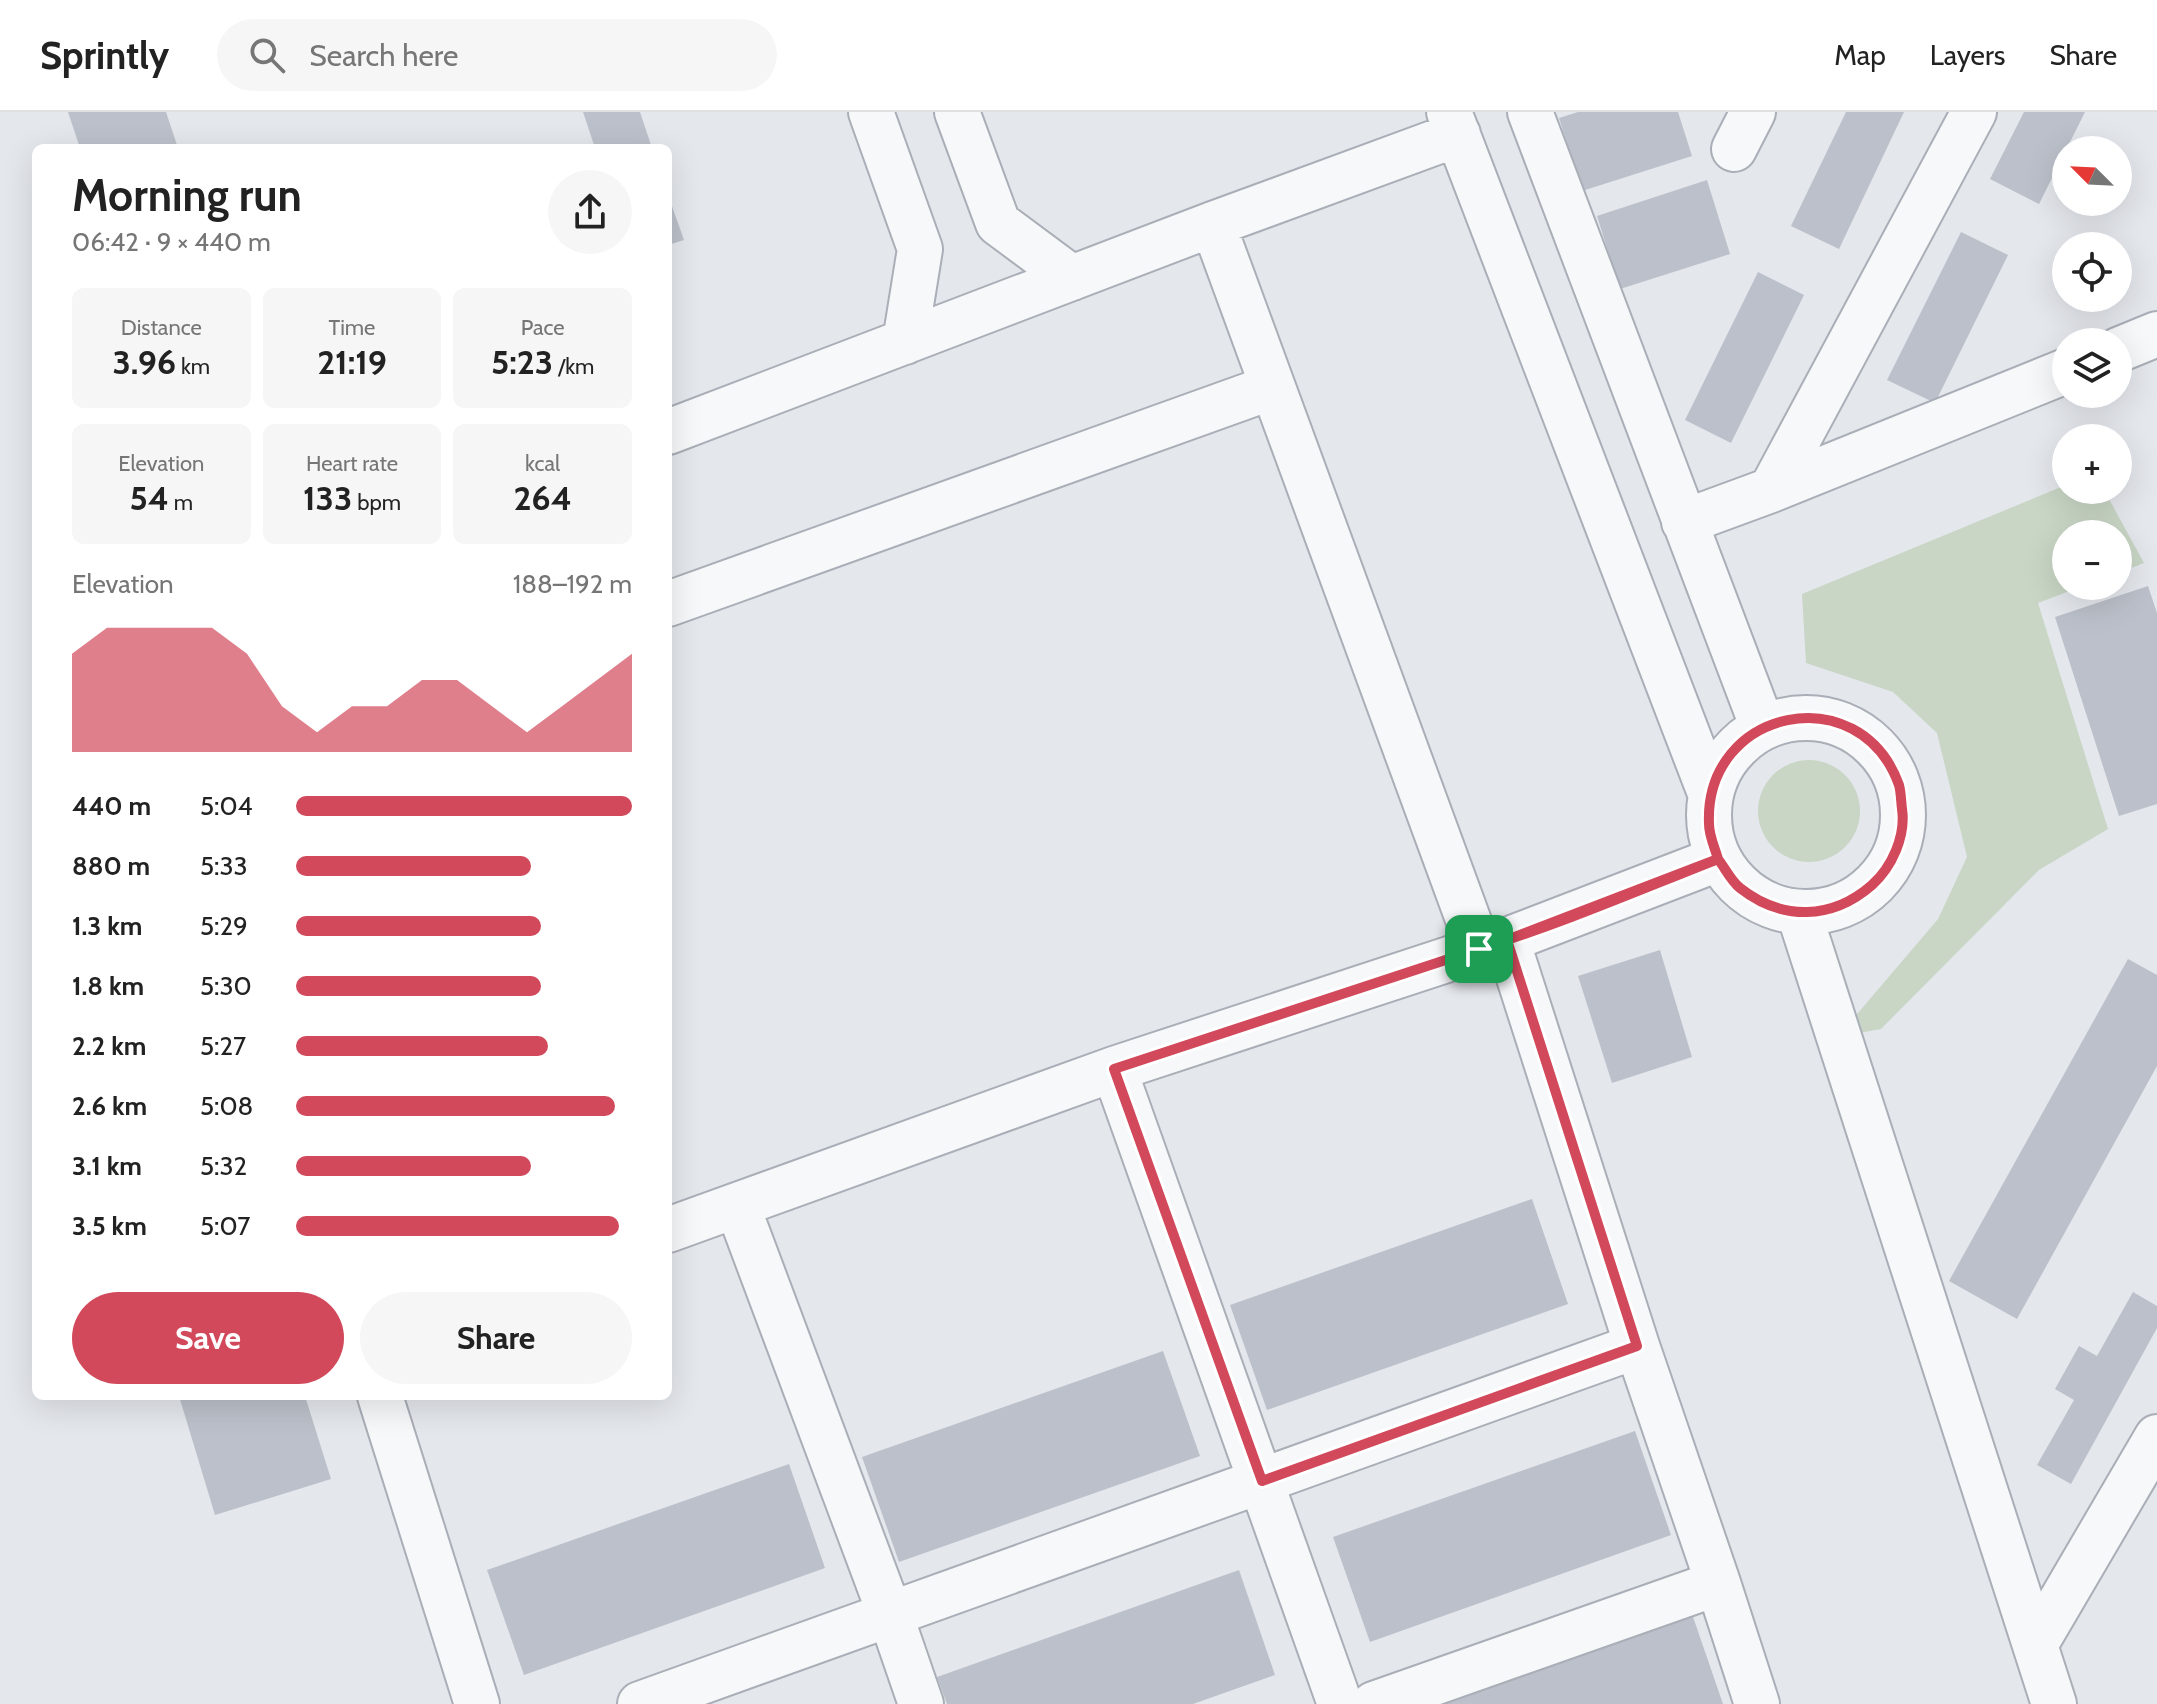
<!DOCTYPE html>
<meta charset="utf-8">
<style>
body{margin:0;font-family:Cabin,sans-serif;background:#f6f6f6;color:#222;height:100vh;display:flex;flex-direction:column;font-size:30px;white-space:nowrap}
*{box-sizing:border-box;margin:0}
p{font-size:26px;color:#767676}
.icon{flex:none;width:44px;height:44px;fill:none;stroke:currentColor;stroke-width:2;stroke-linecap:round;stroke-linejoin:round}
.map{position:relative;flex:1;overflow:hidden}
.drawer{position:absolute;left:32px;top:32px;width:640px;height:1256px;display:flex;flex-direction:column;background:#fff;border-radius:12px;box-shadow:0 8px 32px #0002}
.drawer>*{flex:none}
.needle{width:52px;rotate:294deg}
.controls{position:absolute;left:2052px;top:24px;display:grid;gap:16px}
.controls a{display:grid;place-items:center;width:80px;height:80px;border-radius:50%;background:#fff;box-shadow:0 8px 32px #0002;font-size:40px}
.pin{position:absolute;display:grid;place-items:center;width:68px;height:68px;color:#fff;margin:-34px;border-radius:16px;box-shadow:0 4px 12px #0006}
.round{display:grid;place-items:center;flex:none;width:84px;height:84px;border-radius:42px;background:#f6f6f6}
.headline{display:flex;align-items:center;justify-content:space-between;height:136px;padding:0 40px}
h1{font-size:44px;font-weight:700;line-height:60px}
.figures{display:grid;grid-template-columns:repeat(3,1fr);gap:12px;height:136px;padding:8px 40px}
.figures div{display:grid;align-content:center;border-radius:12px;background:#f6f6f6;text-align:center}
.figures b{font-size:34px;font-weight:700}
.figures small{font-size:22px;font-weight:400}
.figures p{font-size:22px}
.chart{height:224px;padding:16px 40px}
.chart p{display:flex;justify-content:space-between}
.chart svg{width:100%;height:144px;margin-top:8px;fill:#d1495b;opacity:.7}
.primary-button{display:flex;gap:16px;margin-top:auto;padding:16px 40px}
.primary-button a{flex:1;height:92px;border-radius:48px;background:#d1495b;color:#fff;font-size:32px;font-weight:700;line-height:92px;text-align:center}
.primary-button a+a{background:#f6f6f6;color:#222}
ul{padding:0 40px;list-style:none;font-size:26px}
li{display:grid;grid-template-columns:128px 96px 1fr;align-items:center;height:60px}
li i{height:20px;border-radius:10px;background:#d1495b}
header{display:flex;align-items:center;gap:48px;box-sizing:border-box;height:112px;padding:0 40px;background:#fff;border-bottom:2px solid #e0e0e0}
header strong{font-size:38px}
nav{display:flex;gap:44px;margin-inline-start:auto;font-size:28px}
.search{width:560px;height:72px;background:#f6f6f6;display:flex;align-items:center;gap:20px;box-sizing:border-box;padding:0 28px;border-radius:44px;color:#767676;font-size:30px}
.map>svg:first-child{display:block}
.green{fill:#c9d6c5}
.building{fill:#bbc0ca}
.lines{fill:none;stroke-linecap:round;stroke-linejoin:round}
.minor-casing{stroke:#a9aeb7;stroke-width:48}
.minor{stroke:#f7f8fa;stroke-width:44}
.route-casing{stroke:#fff;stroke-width:16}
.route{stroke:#d1495b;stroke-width:10}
</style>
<header>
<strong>Sprintly</strong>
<div class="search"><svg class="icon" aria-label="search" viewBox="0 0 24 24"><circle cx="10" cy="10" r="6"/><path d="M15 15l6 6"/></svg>Search here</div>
<nav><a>Map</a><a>Layers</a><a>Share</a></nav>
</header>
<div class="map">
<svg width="2157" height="1592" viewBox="0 0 2157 1592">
<rect width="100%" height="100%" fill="#e4e7ec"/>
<path class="green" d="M 2066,373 L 2066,378 L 2104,378 L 2144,451 L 2118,461 L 2118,422 L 2066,422 L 2066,474 L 2083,474 L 2038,491 L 2108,717 L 2039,758 L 1881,917 L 1859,921 L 1852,908 L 1938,807 L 1967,745 L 1937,621 L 1893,580 L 1806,551 L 1802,482 Z
M1758 699a51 51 0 1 1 102 0a51 51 0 1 1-102 0Z"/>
<path class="building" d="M 68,0 L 166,0 L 178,36 L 80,36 Z
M 583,0 L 640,0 L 652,36 L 595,36 Z
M 1578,0 L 1678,0 L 1692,44 L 1582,79 L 1559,6 Z
M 1846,0 L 1904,0 L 1839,137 L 1791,114 Z
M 2024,0 L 2085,0 L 2039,92 L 1990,67 Z
M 1707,68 L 1730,142 L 1620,177 L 1597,104 Z
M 668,83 L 684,128 L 668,133 Z
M 1961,120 L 2008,143 L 1935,291 L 1887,268 Z
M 1758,160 L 1804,183 L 1731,331 L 1685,308 Z
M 2148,474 L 2157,501 L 2157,692 L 2119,704 L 2055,505 Z
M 1660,838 L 1692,945 L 1612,971 L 1578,864 Z
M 2128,847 L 2157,863 L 2157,954 L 2017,1207 L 1949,1169 Z
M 1532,1087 L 1568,1192 L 1267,1298 L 1230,1193 Z
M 2133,1180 L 2157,1194 L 2157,1216 L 2071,1372 L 2037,1353 L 2074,1288 L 2055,1277 L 2079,1234 L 2097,1244 Z
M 1163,1239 L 1200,1344 L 899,1450 L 862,1345 Z
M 179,1284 L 305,1284 L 331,1367 L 215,1403 Z
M 1635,1319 L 1671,1423 L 1370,1530 L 1333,1425 Z
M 789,1352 L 825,1456 L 524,1563 L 487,1458 Z
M 1239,1458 L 1275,1563 L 1193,1592 L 947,1592 L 937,1565 Z
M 1691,1499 L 1723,1592 L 1428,1592 Z"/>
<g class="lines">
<g class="minor-casing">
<path id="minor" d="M 871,0 L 920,137 L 905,230
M 957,0 L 998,111 L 1072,166
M 1449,0 L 1710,681
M 1530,0 L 1763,616
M 1734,37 L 1753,0
M 1213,112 L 1479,837
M 2118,238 L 2157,222
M 668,320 L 1213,112 L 1458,22
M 1771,378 L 1974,0
M 1684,410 L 1771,378 L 2066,259
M 668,492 L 1272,275
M1709 703a97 97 0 1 1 194 0a97 97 0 1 1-194 0Z
M 1799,801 L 2054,1592
M 1507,828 L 1637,1234 L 1718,1471 L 1757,1592
M 1114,957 L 1340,1592
M 737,1093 L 890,1502 L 921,1592
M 668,1118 L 1114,957 L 1507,828 L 1718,747
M 380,1284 L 477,1592
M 2035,1533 L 2157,1325
M 640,1592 L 1637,1234
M 1374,1592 L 1718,1471"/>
</g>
<use href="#minor" class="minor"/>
</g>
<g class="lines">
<g class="route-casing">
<path id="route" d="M 1479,837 L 1114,957 L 1262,1369 L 1637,1234 L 1507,828 L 1718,747 C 1715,736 1709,724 1709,712 C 1704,596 1860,564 1899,673 C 1901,680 1901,689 1902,697 C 1906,724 1892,755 1872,773 C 1832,808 1782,809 1740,776 C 1731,769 1725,756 1718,747 C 1639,778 1560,812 1479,837"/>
</g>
<use href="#route" class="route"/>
</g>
</svg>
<div class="controls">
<a><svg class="needle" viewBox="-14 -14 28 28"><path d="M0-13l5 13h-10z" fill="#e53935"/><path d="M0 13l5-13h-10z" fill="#767676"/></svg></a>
<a><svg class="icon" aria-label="locate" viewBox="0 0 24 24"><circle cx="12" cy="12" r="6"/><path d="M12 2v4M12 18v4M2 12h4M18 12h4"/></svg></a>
<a><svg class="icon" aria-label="layers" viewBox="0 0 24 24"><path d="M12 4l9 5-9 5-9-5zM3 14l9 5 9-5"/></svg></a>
<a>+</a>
<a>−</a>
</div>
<div class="pin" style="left:1479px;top:837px;background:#1e9e55"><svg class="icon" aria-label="arrive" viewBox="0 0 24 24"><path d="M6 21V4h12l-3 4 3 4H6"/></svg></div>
<section class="drawer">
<div class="headline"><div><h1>Morning run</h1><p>06:42 · 9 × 440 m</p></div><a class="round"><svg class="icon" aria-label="share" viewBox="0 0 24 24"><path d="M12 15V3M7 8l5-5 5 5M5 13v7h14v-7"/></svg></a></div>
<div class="figures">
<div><p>Distance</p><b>3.96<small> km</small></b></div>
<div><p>Time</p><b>21:19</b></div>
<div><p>Pace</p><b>5:23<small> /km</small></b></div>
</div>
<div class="figures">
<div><p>Elevation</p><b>54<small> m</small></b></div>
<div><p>Heart rate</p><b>133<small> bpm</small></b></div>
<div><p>kcal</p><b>264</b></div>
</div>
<div class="chart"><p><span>Elevation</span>188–192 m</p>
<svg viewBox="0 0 160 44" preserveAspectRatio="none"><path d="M0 44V14L10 6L20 6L30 6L40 6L50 14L60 30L70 38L80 30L90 30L100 22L110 22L120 30L130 38L140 30L150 22L160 14V44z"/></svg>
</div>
<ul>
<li><b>440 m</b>5:04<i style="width:100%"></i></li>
<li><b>880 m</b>5:33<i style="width:70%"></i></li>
<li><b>1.3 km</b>5:29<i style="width:73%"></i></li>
<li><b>1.8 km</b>5:30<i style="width:73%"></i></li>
<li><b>2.2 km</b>5:27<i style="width:75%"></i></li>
<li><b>2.6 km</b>5:08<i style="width:95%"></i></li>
<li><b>3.1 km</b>5:32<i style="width:70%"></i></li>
<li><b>3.5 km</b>5:07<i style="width:96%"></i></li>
</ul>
<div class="primary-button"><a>Save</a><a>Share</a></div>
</section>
</div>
